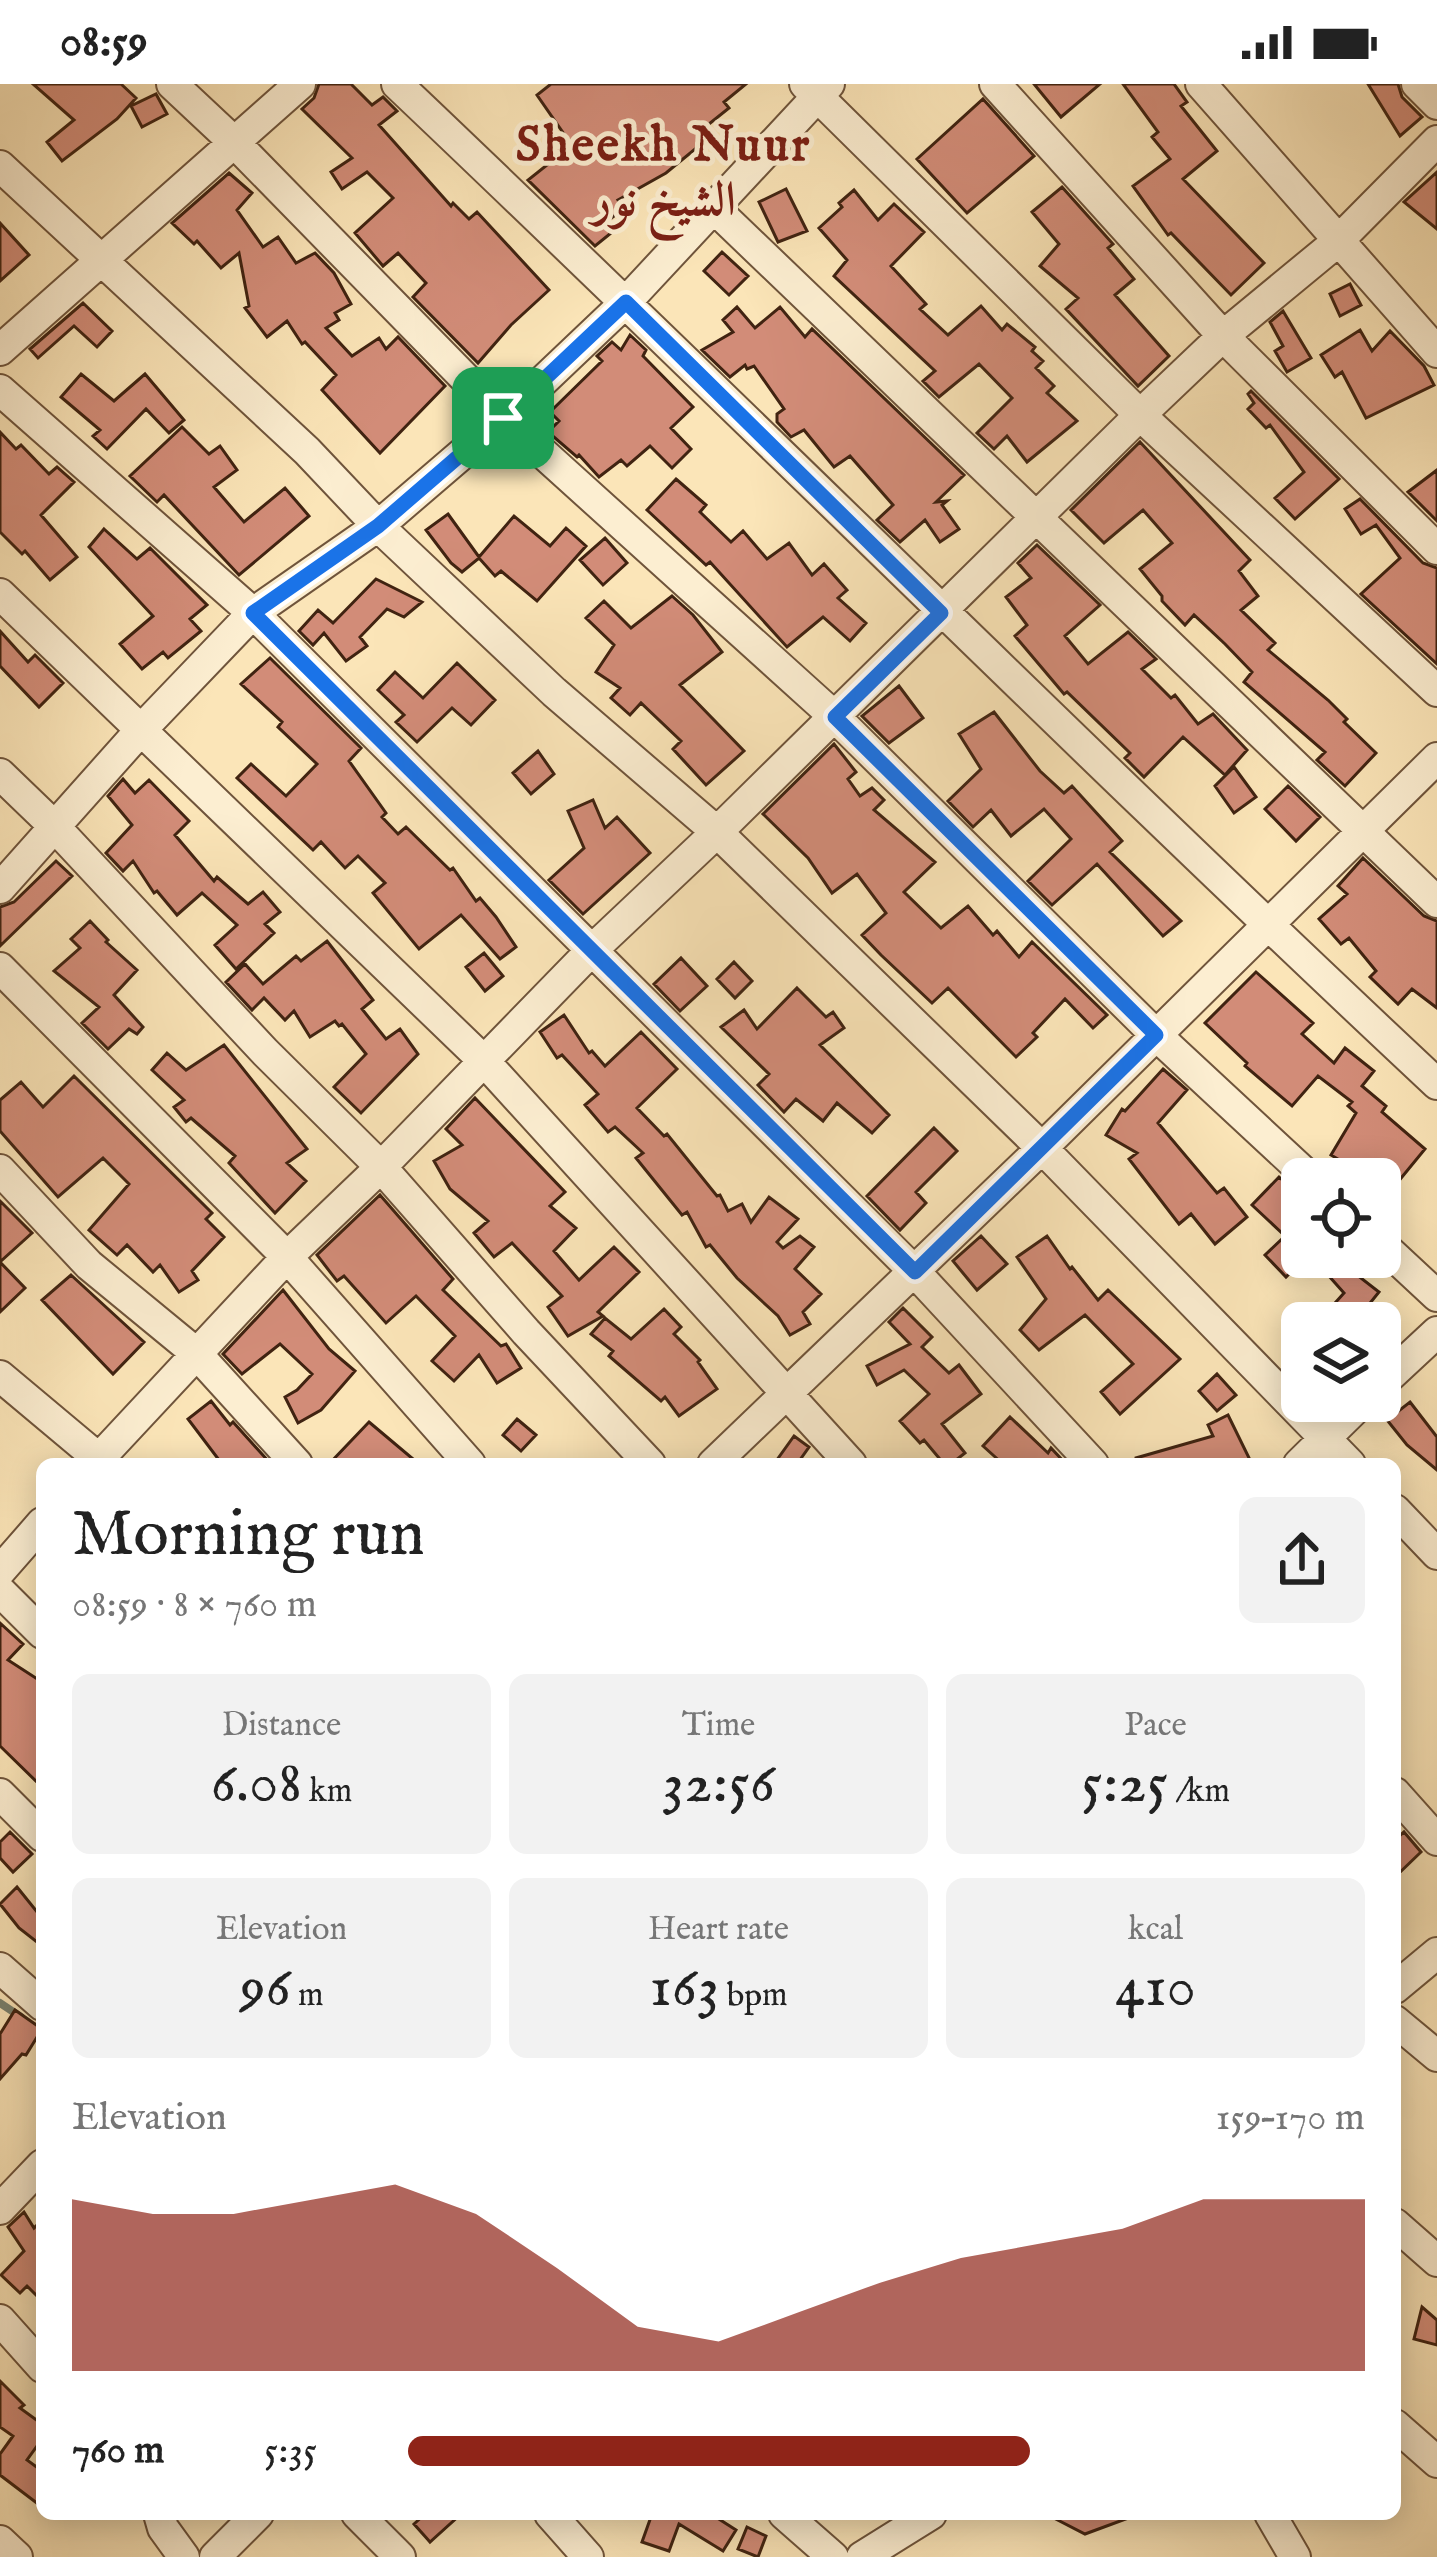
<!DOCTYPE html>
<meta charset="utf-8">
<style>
body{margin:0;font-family:"IM FELL English",Amiri,serif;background:#f2f2f2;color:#222;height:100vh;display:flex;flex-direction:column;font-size:45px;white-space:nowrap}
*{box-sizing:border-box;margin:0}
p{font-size:39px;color:#767676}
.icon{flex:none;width:66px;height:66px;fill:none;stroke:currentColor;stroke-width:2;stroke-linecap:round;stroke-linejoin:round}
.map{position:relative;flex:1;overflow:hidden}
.side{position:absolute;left:36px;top:1374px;width:1365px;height:1062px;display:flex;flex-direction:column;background:#fff;border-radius:18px;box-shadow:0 6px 30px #0003}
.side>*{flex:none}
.tools{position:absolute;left:1281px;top:1074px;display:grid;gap:24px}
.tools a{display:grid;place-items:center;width:120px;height:120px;border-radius:18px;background:#fff;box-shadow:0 6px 30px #0003;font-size:60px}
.pin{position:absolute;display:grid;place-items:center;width:102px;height:102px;color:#fff;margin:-51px;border-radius:24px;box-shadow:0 6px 18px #0006}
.round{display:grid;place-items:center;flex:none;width:126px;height:126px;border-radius:18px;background:#f2f2f2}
.summary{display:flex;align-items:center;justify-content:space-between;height:204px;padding:0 36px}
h1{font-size:66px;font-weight:600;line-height:90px}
.figures{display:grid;grid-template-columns:repeat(3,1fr);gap:18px;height:204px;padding:12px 36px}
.figures div{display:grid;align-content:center;border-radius:18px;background:#f2f2f2;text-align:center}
.figures b{font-size:60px;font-weight:600}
.figures small{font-size:33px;font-weight:400}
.figures p{font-size:33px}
.chart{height:336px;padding:24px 36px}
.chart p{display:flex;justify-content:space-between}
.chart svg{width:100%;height:216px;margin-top:12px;fill:#8f2418;opacity:.7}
ul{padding:0 36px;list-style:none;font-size:39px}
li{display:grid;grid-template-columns:192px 144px 1fr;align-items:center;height:90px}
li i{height:30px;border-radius:15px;background:#8f2418}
.status{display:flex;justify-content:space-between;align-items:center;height:84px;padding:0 60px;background:#fff;direction:ltr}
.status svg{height:33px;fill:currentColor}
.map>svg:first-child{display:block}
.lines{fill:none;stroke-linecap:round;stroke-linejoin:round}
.stream{stroke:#79816f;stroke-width:8}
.building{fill:#d28c78;stroke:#402311;stroke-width:3}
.street-casing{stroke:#6f543b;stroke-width:34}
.street{stroke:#fceed1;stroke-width:30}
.route-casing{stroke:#fff;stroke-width:24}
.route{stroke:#1a73e8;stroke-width:15}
.labels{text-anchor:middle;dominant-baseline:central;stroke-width:10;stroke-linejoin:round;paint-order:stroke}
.district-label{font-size:48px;font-weight:bold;letter-spacing:3px;fill:#7a1f14;stroke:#fceed1}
</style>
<div class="status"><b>08:59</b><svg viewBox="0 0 49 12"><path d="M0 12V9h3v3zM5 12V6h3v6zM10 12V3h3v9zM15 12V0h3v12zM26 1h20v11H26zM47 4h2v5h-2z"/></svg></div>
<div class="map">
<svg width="1437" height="2473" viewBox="0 0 1437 2473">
<rect width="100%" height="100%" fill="#fbe5b8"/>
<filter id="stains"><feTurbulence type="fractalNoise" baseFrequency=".00167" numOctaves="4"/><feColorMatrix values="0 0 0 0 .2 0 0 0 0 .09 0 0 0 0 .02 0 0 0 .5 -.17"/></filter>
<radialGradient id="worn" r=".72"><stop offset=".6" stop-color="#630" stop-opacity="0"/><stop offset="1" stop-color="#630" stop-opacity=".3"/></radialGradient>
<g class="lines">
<path class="stream" d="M 0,1919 L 21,1933"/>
</g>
<path class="building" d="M 33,0 L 121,0 L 136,14 L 117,35 L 62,77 L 47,58 L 74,36 Z
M 319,0 L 351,0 L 372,21 L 383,13 L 397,27 L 379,41 L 451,122 L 453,119 L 469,135 L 477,128 L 549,206 L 511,241 L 478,279 L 413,213 L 426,199 L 398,169 L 383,182 L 355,149 L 393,114 L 367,88 L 342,105 L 331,88 L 352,74 L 302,25 L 314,14 Z
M 551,0 L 746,0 L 724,18 L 729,24 L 704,44 L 711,52 L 666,89 L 618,116 L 624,124 L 609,136 L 616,145 L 595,162 L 528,96 L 552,77 L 545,69 L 566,53 L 537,11 Z
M 1034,0 L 1100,0 L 1061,33 Z
M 1123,0 L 1174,0 L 1187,18 L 1181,22 L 1217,67 L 1183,95 L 1264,179 L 1231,211 L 1171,149 L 1168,151 L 1133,102 L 1170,75 L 1152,53 L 1158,48 Z
M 1368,0 L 1398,0 L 1402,13 L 1422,33 L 1400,52 Z
M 156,10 L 167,30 L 142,43 L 131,22 Z
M 983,15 L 1034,72 L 967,129 L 917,75 Z
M 1437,88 L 1437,145 L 1404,118 Z
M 229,89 L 252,109 L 237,126 L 263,163 L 278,153 L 296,179 L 315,169 L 334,189 L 351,220 L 335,229 L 339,236 L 326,244 L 352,272 L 379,254 L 386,265 L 398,253 L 445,302 L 380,369 L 322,306 L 336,291 L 305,258 L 302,260 L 287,237 L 267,253 L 245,224 L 249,222 L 239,169 L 221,184 L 197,157 L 194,160 L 172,139 Z
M 1062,103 L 1113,160 L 1108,164 L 1134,195 L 1115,211 L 1169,272 L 1138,302 L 1066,225 L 1078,214 L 1040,182 L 1059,160 L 1032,128 Z
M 786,105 L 807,147 L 778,158 L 759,118 Z
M 854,106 L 878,136 L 894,120 L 924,148 L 891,182 L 926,220 L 920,225 L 948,251 L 981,222 L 1002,246 L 1007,240 L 1035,263 L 1032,267 L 1043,277 L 1036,284 L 1054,302 L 1047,309 L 1077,337 L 1027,378 L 1007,352 L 994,365 L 977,349 L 1012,314 L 979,280 L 939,313 L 923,297 L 935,287 L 834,192 L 847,176 L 819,144 L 842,123 L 839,119 Z
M 0,139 L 29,171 L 0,197 Z
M 722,168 L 748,192 L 729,211 L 704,187 Z
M 1350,200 L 1361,221 L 1340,232 L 1330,210 Z
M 83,219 L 112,247 L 97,263 L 74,242 L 38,274 L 30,265 Z
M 737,223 L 755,244 L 780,223 L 805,253 L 812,245 L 964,391 L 936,418 L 947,417 L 942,421 L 959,445 L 940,458 L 925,436 L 900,458 L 877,436 L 893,421 L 850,372 L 834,383 L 804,346 L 791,353 L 777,338 L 777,330 L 784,325 L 754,282 L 747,285 L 745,281 L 730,293 L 702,266 L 733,248 L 723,236 Z
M 1283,227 L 1311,274 L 1287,288 L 1275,267 L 1283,262 L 1270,238 Z
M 1360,246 L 1372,267 L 1390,247 L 1424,282 L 1434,301 L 1366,334 L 1342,288 L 1335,293 L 1321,271 Z
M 630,251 L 646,266 L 643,272 L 693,323 L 671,344 L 691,365 L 672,384 L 650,362 L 627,382 L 621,376 L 599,393 L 579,371 L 577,373 L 548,348 L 559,337 L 550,328 L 602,277 L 597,272 L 612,258 L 621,266 Z
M 81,290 L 114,317 L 145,290 L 184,336 L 169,349 L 146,325 L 107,365 L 93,352 L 100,346 L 61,313 Z
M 1251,307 L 1339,395 L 1295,435 L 1275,414 L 1304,388 L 1270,341 L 1266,344 L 1248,325 L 1254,319 L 1248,310 Z
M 182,343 L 209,370 L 220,362 L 237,386 L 214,403 L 244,438 L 285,404 L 309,432 L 239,491 L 164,411 L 157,418 L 130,392 Z
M 0,348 L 16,365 L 21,361 L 49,390 L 57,383 L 74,398 L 41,431 L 77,473 L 50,496 L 25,467 L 22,470 L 0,448 Z
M 1140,358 L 1250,476 L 1239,487 L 1258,512 L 1241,526 L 1275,559 L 1268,566 L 1328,616 L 1347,635 L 1344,638 L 1376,669 L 1345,702 L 1317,676 L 1325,668 L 1244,598 L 1252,588 L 1225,560 L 1194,531 L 1185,541 L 1162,517 L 1162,512 L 1140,485 L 1172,459 L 1143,426 L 1104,459 L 1071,426 Z
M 1437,386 L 1437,437 L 1408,408 Z
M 676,395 L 706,421 L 700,428 L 731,458 L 743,447 L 767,475 L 789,459 L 812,491 L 824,480 L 847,506 L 838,514 L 866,539 L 850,557 L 823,533 L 787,563 L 710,478 L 706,481 L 647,426 Z
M 1360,415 L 1423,479 L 1437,484 L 1437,580 L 1361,510 L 1400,474 L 1376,441 L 1361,450 L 1345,425 Z
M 448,430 L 479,473 L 514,432 L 550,462 L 566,444 L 586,462 L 537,517 L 501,487 L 495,492 L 479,474 L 462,488 L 451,479 L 426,446 Z
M 104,445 L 137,475 L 150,464 L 207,521 L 190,535 L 201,547 L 168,574 L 163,568 L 142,585 L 120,560 L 153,532 L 89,463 Z
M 605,454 L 627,479 L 603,501 L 580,476 Z
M 1037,461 L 1100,521 L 1065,552 L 1088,580 L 1128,548 L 1156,575 L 1142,585 L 1171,614 L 1175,611 L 1198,640 L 1213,630 L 1247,666 L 1225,691 L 1183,653 L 1144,693 L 1125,674 L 1130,669 L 1067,608 L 1064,610 L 1015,552 L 1027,541 L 1006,513 L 1031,494 L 1018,479 Z
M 376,495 L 422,518 L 404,533 L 387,525 L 360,553 L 367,562 L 346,577 L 324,549 L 313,561 L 299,547 L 318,526 L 333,539 Z
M 672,512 L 693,531 L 722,568 L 680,601 L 744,667 L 706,701 L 673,665 L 681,657 L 641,619 L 630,631 L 611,614 L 620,604 L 596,588 L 614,561 L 586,534 L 604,517 L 631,544 Z
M 0,547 L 28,578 L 35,571 L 63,599 L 39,623 L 0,582 Z
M 270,574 L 361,664 L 349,677 L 386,729 L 382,733 L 398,750 L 406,743 L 450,786 L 453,784 L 476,817 L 480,814 L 496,833 L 516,863 L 500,875 L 461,831 L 419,865 L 373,809 L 385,799 L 358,772 L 345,784 L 321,758 L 313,766 L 237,694 L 251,680 L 286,712 L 317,680 L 278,643 L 282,638 L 241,600 Z
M 457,579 L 495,616 L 471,641 L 452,624 L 417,658 L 396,638 L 404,631 L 378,606 L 395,588 L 423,614 Z
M 899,602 L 923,634 L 889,659 L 862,632 Z
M 994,628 L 1040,687 L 1064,709 L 1072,702 L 1122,757 L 1110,768 L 1181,837 L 1163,852 L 1097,780 L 1052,821 L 1028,797 L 1071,755 L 1044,725 L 1011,752 L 991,726 L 973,743 L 948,717 L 981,685 L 959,650 Z
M 834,660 L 856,688 L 848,695 L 860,712 L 872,704 L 884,716 L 874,726 L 935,778 L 904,808 L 941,844 L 968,822 L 993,851 L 997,847 L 1019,873 L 1032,858 L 1107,931 L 1093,944 L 1065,915 L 1033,949 L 1037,953 L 1016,973 L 948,904 L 932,919 L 881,871 L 862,851 L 886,829 L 857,790 L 832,809 L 808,774 L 763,730 Z
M 538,667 L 554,690 L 531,710 L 513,689 Z
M 1234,683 L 1256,713 L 1234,729 L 1215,702 Z
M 123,695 L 135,709 L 149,696 L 189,737 L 175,751 L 214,797 L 217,793 L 248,820 L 263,808 L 280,828 L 265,840 L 274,849 L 236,885 L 215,861 L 237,841 L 202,809 L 177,831 L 157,807 L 154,809 L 133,777 L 123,787 L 106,769 L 132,741 L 108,712 Z
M 1288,702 L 1320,733 L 1296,757 L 1265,725 Z
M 593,716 L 605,744 L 617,733 L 650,769 L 583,830 L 549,796 L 584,764 L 568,727 Z
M 1363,774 L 1424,832 L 1437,837 L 1437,924 L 1412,905 L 1398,920 L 1370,893 L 1376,887 L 1349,854 L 1341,860 L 1319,835 L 1347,810 L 1338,802 Z
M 56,777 L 72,792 L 0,862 L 0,823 L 14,818 Z
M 90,837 L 108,856 L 106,858 L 137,886 L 114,911 L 143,943 L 137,950 L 129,945 L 108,965 L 82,939 L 99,923 L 54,887 L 80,864 L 71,855 Z
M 327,857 L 373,916 L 362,925 L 386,955 L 400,945 L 418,970 L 361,1029 L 334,1003 L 366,970 L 342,940 L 339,942 L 335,937 L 310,953 L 294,927 L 285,936 L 264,914 L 252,926 L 226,898 L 245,880 L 263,900 L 296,872 L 301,877 Z
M 484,869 L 503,892 L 485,907 L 466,883 Z
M 681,874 L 707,902 L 680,927 L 654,900 Z
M 734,878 L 752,897 L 735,914 L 717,895 Z
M 1256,888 L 1313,939 L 1302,950 L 1334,979 L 1345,964 L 1374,987 L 1362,1002 L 1386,1022 L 1382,1028 L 1425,1065 L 1388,1110 L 1380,1103 L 1380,1095 L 1372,1095 L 1331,1071 L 1356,1029 L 1348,1022 L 1352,1018 L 1318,992 L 1292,1022 L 1245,982 L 1247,979 L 1205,939 Z
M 797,904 L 826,933 L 833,928 L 844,944 L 820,961 L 889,1031 L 872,1049 L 837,1019 L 823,1037 L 796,1015 L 784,1028 L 758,1001 L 769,990 L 721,943 L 744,926 L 757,945 Z
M 564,931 L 589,969 L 592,967 L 605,982 L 641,948 L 677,985 L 637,1024 L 664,1052 L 667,1050 L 717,1112 L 720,1111 L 728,1127 L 742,1120 L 751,1138 L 769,1113 L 798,1135 L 777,1158 L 783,1164 L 800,1152 L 814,1163 L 795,1185 L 821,1210 L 803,1228 L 810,1240 L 790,1251 L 778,1232 L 737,1194 L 710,1161 L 706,1163 L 687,1128 L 682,1131 L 636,1074 L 643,1069 L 615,1043 L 608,1048 L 585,1021 L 598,1010 L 562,971 L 557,974 L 540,948 Z
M 224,961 L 307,1065 L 287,1079 L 306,1097 L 275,1129 L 229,1079 L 235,1072 L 191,1034 L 186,1038 L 174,1023 L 184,1016 L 152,986 L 167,969 L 186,986 Z
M 1163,985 L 1187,1006 L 1158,1039 L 1217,1109 L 1224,1104 L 1247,1133 L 1215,1160 L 1191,1130 L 1179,1140 L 1129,1075 L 1137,1069 L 1106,1051 L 1122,1025 L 1125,1027 Z
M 74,992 L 212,1129 L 206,1135 L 224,1153 L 192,1187 L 198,1196 L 179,1208 L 160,1181 L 153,1188 L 127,1161 L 117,1171 L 89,1146 L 129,1100 L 103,1074 L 58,1113 L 0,1047 L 0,1016 L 21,998 L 43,1023 Z
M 475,1014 L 565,1108 L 550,1122 L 576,1144 L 554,1167 L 579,1196 L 614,1163 L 639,1188 L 598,1228 L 603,1232 L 568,1252 L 548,1223 L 562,1212 L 512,1159 L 494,1173 L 474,1149 L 488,1137 L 450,1105 L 434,1077 L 462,1061 L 446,1045 Z
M 934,1044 L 957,1067 L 916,1108 L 926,1119 L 900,1146 L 867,1112 Z
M 1279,1093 L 1302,1114 L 1302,1121 L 1293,1130 L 1302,1135 L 1302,1177 L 1286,1193 L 1265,1171 L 1285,1152 L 1252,1121 Z
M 380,1111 L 453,1195 L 443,1206 L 501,1262 L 506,1260 L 521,1284 L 497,1299 L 479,1271 L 454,1297 L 432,1277 L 455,1252 L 416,1212 L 386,1239 L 344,1192 L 337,1197 L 317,1171 Z
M 0,1117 L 32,1149 L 0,1178 L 25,1204 L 0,1228 Z
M 981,1152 L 1007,1180 L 977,1206 L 953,1177 Z
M 1047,1152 L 1070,1185 L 1072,1183 L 1098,1216 L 1108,1206 L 1180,1275 L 1120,1330 L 1101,1308 L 1133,1280 L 1085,1231 L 1039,1266 L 1020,1246 L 1046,1215 L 1017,1173 Z
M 1312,1173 L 1360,1173 L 1348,1184 L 1379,1208 L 1354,1239 L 1317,1239 L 1344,1209 Z
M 71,1191 L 144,1258 L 113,1290 L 42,1216 Z
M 283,1206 L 329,1265 L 355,1287 L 321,1326 L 298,1339 L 285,1313 L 297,1306 L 312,1290 L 280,1260 L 242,1290 L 223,1270 Z
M 903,1224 L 932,1253 L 922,1263 L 949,1289 L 959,1281 L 981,1310 L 942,1340 L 965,1369 L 951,1380 L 944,1380 L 924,1356 L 920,1359 L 900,1337 L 929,1310 L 904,1286 L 877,1301 L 867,1282 L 910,1260 L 889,1238 Z
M 664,1225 L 681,1243 L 674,1250 L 700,1276 L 698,1278 L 717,1305 L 679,1332 L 665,1313 L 661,1317 L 609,1272 L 613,1267 L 591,1250 L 605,1234 L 631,1255 Z
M 1217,1290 L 1236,1311 L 1217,1327 L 1199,1307 Z
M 211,1317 L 230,1341 L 233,1338 L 271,1380 L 222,1380 L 188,1335 Z
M 1410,1318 L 1437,1353 L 1437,1386 L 1407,1361 L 1387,1336 Z
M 1228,1331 L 1252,1380 L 1136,1380 L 1136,1374 L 1213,1352 L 1208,1341 Z
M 1010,1333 L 1048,1369 L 1051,1364 L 1066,1380 L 1003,1380 L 983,1362 Z
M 517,1335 L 536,1351 L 521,1367 L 503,1351 Z
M 369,1338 L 419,1380 L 329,1380 Z
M 794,1352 L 809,1363 L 797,1380 L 774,1380 Z
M 0,1539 L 23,1560 L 8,1576 L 42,1598 L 42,1703 L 0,1662 Z
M 10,1748 L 32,1770 L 13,1788 L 0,1774 L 0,1758 Z
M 1404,1748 L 1421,1768 L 1395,1793 L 1395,1756 Z
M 17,1803 L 42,1834 L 42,1862 L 19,1844 L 0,1820 Z
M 15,1926 L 42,1945 L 26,1971 L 22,1970 L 0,1995 L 0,1950 Z
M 24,2128 L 34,2144 L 42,2136 L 42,2217 L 27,2202 L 20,2209 L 1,2191 L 24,2167 L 8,2143 Z
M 1422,2223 L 1437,2236 L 1437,2261 L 1414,2255 Z
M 0,2297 L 24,2321 L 20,2324 L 42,2340 L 42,2355 L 27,2376 L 42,2387 L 42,2423 L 0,2391 L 0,2370 L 13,2352 L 0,2343 Z
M 425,2430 L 461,2430 L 430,2458 L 414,2440 Z
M 652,2430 L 711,2430 L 736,2446 L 723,2467 L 679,2440 L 669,2467 L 642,2458 Z
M 1046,2430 L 1134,2430 L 1134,2432 L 1085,2450 Z
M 747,2443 L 766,2452 L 758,2473 L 738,2465 Z"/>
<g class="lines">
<g class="street-casing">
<path id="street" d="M 172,0 L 236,60 L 504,334 L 835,633 L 1156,951 L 1311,1095
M 397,0 C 746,331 1086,672 1437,1000
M 805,0 L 1140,331 L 1437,607
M 995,0 L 1223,252 L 1437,465
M 1201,0 L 1437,268
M 1417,0 L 1437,20
M 0,82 L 307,367 L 378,442 L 554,608 L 717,748 L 1042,1064 L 1350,1380
M 713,123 L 1437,818
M 0,266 L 300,0
M 0,306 L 253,529 L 915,1188 L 1093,1380
M 0,510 L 485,978 L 851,1380
M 0,690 L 54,742 L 265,968 L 381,1083 L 526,1248 L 650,1380
M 0,804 L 139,648 L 253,529 L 378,442 L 504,334 L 626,218 L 829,0
M 0,884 L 287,1173 L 470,1380
M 0,1086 L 89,1181 L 196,1269 L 297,1380
M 1380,1159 L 1437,1212
M 0,1292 L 105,1380
M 1380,1301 L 1437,1248
M 94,1380 L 287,1173 L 381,1083 L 591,867 L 717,748 L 1140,331 L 1223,252 L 1337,158 L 1437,57
M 713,1380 L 1042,1064 L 1437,674
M 1299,1380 L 1363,1317
M 1395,1426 L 1437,1470
M 0,1487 L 42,1439
M 0,1507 L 42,1549
M 1395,1709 L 1437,1756
M 0,1710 L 42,1752
M 0,1884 L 42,1921
M 1395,1904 L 1437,1869
M 1395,1937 L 1437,1972
M 0,2125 L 42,2081
M 1395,2140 L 1437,2177
M 0,2236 L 42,2283
M 1395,2341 L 1437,2378
M 159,2430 L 163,2444 L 184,2473
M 357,2430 L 400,2473
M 550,2430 L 588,2473
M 784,2430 L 833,2473
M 1270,2430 L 1295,2473
M 0,2457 L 17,2473
M 215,2473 L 258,2430
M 862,2473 L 931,2430"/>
</g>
<use href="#street" class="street"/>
</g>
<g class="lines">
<g class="route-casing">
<path id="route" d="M 626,218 L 941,529 L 835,633 L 1156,951 L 915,1188 L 253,529 L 378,442 L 503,334 Z"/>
</g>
<use href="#route" class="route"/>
</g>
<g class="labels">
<g class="district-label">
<text x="664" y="63">Sheekh Nuur<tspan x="664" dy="55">الشيخ نور</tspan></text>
</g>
</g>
<rect width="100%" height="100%" filter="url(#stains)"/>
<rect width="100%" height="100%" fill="url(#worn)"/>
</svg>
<div class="tools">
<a><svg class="icon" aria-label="locate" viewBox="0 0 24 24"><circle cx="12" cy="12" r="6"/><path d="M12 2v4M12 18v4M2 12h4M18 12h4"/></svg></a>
<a><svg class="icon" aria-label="layers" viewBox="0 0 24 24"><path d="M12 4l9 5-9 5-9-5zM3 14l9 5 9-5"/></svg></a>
</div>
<div class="pin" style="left:503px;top:334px;background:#1e9e55"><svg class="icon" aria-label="arrive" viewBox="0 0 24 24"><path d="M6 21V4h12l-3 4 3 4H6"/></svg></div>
<section class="side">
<div class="summary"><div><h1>Morning run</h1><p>08:59 · 8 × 760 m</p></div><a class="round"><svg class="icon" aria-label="share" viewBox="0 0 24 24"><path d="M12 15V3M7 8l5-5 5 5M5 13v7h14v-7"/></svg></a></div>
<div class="figures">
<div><p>Distance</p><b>6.08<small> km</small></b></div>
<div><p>Time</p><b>32:56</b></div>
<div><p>Pace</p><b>5:25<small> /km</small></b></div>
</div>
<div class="figures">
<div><p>Elevation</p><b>96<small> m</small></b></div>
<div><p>Heart rate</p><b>163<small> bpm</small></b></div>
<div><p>kcal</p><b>410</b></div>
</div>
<div class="chart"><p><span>Elevation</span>159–170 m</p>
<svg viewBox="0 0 160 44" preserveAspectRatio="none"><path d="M0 44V9L10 12L20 12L30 9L40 6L50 12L60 23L70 35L80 38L90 32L100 26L110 21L120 18L130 15L140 9L150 9L160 9V44z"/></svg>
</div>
<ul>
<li><b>760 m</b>5:35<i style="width:65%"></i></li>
</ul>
</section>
</div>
